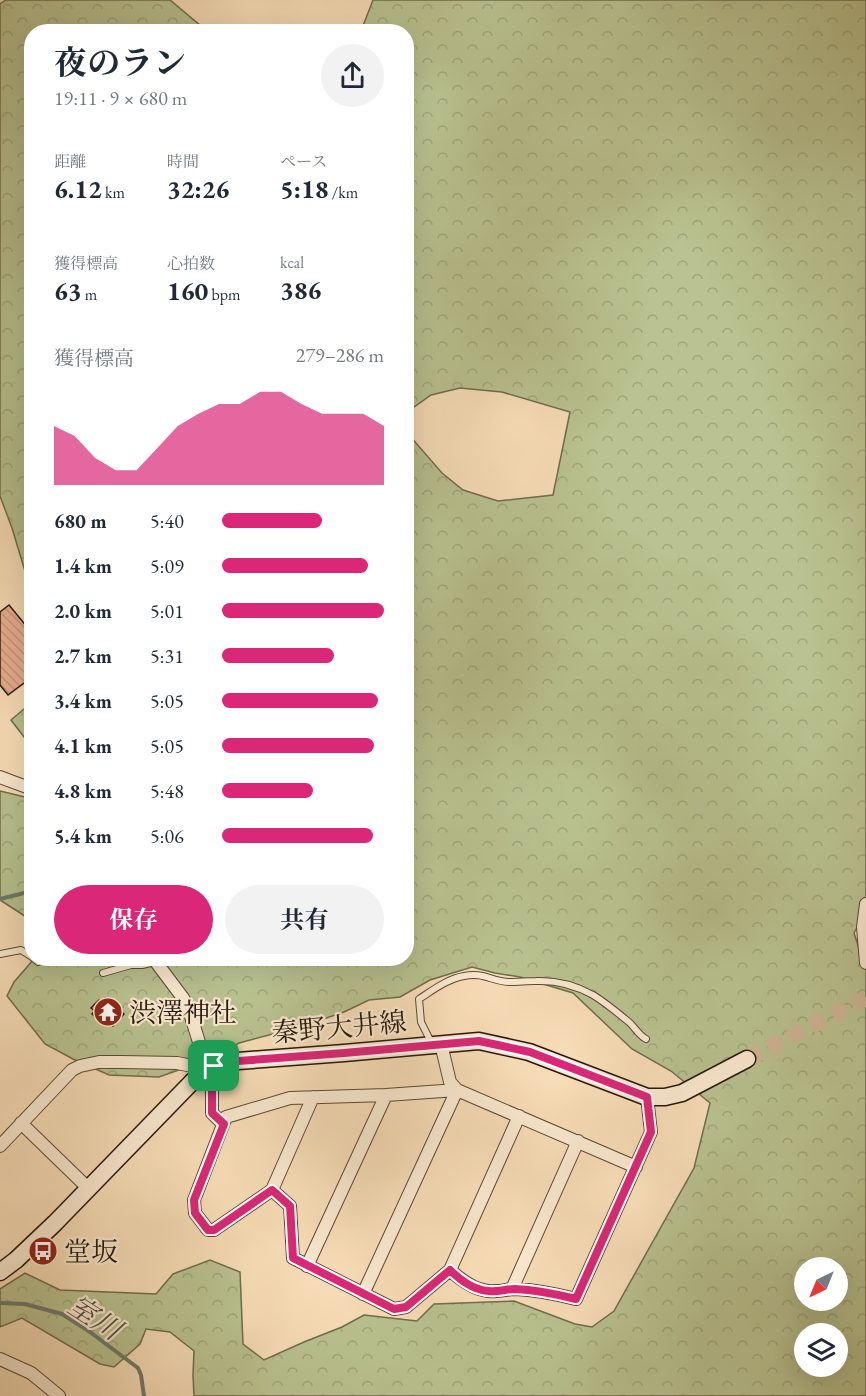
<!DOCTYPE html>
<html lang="ja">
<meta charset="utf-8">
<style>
body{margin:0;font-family:"EB Garamond","Noto Serif JP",serif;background:#f2f2f3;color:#1f2937;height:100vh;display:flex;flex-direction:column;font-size:22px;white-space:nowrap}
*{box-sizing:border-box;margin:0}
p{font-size:20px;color:#747a83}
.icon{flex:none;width:33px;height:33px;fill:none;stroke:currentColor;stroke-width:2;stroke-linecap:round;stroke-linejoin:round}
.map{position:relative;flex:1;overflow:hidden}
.drawer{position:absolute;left:24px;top:24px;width:390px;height:942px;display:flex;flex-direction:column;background:#fff;border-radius:24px;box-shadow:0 6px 24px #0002}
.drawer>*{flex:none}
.needle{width:39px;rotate:223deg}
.tools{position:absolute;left:794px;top:1257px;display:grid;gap:12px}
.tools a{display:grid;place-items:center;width:54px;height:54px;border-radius:50%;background:#fff;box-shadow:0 6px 24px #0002;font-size:30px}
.pin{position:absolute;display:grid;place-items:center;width:51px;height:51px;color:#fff;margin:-26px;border-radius:12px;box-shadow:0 3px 9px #0006}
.round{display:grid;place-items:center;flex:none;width:63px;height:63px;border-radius:32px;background:#f2f2f3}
.summary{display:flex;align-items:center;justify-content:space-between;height:102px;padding:0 30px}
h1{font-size:33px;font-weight:700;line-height:45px}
.metrics{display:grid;grid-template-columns:repeat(3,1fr);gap:9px;height:102px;padding:6px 30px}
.metrics div{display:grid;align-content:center}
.metrics b{font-size:26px;font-weight:700}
.metrics small{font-size:16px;font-weight:400}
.metrics p{font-size:16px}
.chart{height:168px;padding:12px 30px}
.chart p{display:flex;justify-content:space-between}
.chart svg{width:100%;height:108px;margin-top:6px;fill:#db2777;opacity:.7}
.cta{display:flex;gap:12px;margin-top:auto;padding:12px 30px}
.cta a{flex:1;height:69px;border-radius:36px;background:#db2777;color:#fff;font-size:24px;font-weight:700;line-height:69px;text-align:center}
.cta a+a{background:#f2f2f3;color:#1f2937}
ul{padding:0 30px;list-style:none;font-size:20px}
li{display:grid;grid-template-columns:96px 72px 1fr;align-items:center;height:45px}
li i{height:15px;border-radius:8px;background:#db2777}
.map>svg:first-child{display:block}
.forest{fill:url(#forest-crowns);stroke:#6f6d4d;stroke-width:1.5;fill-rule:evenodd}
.park{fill:url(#park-tufts);stroke:#6f6d4d;stroke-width:1.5}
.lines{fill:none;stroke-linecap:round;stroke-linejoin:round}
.stream{stroke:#6e7a6b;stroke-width:4}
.building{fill:url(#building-back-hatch);stroke:#25180a;stroke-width:1.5}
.secondary-tunnel{stroke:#cdb694;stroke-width:16;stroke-dasharray:16 8;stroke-linecap:butt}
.lane-casing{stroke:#5a4935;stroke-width:8}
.street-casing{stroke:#5a4935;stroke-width:14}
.secondary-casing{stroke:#25180a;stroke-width:19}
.lane{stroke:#fae9d0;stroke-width:6}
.street{stroke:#fae9d0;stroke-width:12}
.secondary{stroke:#fae9d0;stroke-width:16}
.route-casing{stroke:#fff;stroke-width:12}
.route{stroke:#db2777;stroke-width:8}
.labels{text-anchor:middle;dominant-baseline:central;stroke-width:4.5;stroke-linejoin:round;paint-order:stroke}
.poi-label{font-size:27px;fill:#25180a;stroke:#fae9d0;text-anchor:start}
.street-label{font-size:27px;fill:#25180a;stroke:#fae9d0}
.water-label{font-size:28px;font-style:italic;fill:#4f5142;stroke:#fae9d0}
</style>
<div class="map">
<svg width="866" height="1396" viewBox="0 0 866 1396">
<defs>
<pattern id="forest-crowns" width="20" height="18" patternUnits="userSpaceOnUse" patternTransform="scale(1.5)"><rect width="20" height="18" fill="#b9c290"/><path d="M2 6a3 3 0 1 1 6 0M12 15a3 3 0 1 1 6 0" fill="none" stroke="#9fa67b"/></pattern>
<pattern id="park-tufts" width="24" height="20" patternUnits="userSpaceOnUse" patternTransform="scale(1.5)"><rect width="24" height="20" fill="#b9c290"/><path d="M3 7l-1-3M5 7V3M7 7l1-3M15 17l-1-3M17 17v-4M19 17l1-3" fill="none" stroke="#9fa67b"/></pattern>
<pattern id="building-back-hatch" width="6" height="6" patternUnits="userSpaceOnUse" patternTransform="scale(1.5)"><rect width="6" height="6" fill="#ebb092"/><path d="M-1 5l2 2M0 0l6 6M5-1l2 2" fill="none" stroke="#c9977d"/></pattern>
</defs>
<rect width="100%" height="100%" fill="#f7ddb7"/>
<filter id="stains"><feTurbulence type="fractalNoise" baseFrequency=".00333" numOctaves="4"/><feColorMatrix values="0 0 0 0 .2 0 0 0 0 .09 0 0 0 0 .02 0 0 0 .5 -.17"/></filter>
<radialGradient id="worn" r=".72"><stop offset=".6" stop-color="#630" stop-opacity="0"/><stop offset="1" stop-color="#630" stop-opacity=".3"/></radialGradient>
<path class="forest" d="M 6,0 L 170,0 L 207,31 L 32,32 L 31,591 L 12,528 L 0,496 L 0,4 Z
M 373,0 L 866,0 L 866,912 L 854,933 L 866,970 L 866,1396 L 194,1396 L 193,1375 L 194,1351 L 170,1332 L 146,1329 L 140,1344 L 114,1367 L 100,1364 L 22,1318 L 0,1327 L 0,1289 L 25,1273 L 60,1290 L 156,1294 L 173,1274 L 210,1260 L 240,1272 L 243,1344 L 264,1360 L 304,1342 L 342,1327 L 364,1315 L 417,1321 L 434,1304 L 514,1301 L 575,1324 L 592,1327 L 614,1311 L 694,1168 L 710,1103 L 671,1071 L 632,1049 L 573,993 L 520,977 L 495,973 L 472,967 L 430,980 L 400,997 L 369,1000 L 344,1012 L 306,1025 L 239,1043 L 221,1055 L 159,1077 L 109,1075 L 73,1059 L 45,1044 L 7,996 L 14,982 L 34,959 L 406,958 L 407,426 L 409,435 L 442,473 L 463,490 L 498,501 L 553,495 L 570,412 L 502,392 L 460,388 L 431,395 L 407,412 L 406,32 L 361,31 ZM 804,1268 L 837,1268 L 837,1300 L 804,1300 ZM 804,1334 L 837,1334 L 837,1366 L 804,1366 Z
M 0,791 L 29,798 L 31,796 L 31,920 L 0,900 Z"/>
<path class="park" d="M 31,703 L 31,746 L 11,720 Z"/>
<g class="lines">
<path class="stream" d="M 0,899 L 24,893 L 32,896
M 0,1303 L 25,1304 L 62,1314 L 90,1332 L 138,1368 L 141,1375 L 144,1396"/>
</g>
<path class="building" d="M 9,605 L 32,633 L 32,677 L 8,695 L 0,685 L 0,612 Z
M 105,998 L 124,1014 L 113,1026 L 106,1020 L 103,1023 L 92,1014 L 95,1011 L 91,1008 L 99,1000 L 101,1002 Z"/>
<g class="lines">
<path class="secondary-tunnel" d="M 747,1059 L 866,998"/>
<g class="lane-casing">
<path id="lane" d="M 0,954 L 21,950 L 32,957
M 33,958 L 38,962 L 42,958
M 103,973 L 131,965 L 142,965 L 155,962
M 432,1044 L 421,1022 L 419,999 C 433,990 447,979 464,976 C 483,972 491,981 509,982 C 518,982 527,981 536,981 C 557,980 575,985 593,995 C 606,1003 618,1013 630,1023 C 635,1028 640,1036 646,1039"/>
</g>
<g class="street-casing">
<path id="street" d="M 0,777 L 32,789
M 866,904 L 863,927 L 866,963
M 153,958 L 183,998 L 189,1010 L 212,1084 L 212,1113 L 223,1124
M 441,1044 L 450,1082 L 457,1090 L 636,1167
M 313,1097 L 272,1190 L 214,1230 L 208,1230 L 195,1213 L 194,1200 L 226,1117 L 290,1098 L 386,1095 L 457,1090 L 363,1294
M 21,1123 L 89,1189
M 0,1146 L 72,1070 L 80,1066 L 99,1062 L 121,1062 L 177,1063 L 207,1069
M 272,1190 L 290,1206 L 293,1258 L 394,1309 L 406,1307 L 450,1270 L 519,1116
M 307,1266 L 386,1095
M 450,1270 C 462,1281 478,1293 496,1291 C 502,1291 508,1289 515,1289 C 536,1290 556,1294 576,1299 L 651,1132 L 647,1097
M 512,1289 L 578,1141
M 0,1359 L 31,1373 L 59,1396"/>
</g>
<g class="secondary-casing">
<path id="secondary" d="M 0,1272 L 16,1260 L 55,1223 L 192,1082 L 207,1069 L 238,1061 L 344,1053 L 479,1041 L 529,1052 L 647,1097 L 665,1097 L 682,1093 L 747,1059"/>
</g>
<use href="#lane" class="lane"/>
<use href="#street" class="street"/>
<use href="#secondary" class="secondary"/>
</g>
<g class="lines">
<g class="route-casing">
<path id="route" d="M 479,1041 L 530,1052 L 647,1097 L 651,1132 L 576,1299 C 556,1294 536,1290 515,1289 C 508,1289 502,1291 496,1291 C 478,1293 462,1282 450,1270 L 406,1307 L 394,1309 L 293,1258 L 290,1206 L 272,1190 L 214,1230 L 208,1230 L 195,1213 L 194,1200 L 224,1124 L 212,1113 L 212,1084 L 207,1069 L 238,1061 L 344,1053 Z"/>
</g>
<use href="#route" class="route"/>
</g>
<defs>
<g id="temple-disc" transform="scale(1.5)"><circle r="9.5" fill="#8f2418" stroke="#fae9d0"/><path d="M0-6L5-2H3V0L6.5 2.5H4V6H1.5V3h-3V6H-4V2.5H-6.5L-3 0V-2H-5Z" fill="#fff"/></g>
<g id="bus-disc" transform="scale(1.5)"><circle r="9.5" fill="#8f2418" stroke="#fae9d0"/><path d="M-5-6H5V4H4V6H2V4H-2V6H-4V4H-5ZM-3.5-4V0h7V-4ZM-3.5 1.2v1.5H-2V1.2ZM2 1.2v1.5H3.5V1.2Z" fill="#fff"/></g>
</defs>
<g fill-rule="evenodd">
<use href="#temple-disc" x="108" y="1012"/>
<use href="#bus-disc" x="43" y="1251"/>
</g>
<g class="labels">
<g class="poi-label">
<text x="129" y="1012">渋澤神社</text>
<text x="64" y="1251">堂坂</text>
</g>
<g class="street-label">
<text transform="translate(339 1027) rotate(-5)">秦野大井線</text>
</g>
<g class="water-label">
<text transform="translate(95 1317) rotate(33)">室川</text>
</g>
</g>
<rect width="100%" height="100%" filter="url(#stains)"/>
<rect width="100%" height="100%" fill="url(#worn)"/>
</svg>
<div class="tools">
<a><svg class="needle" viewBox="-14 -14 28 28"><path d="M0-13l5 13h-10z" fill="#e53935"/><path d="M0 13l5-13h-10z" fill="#747a83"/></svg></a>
<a><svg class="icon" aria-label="layers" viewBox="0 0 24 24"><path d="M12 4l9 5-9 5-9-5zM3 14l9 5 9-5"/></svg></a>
</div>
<div class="pin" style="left:214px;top:1066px;background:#1e9e55"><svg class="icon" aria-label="arrive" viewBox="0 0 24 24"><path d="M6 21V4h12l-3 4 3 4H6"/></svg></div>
<section class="drawer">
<div class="summary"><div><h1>夜のラン</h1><p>19:11 · 9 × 680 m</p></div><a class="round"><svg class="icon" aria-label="share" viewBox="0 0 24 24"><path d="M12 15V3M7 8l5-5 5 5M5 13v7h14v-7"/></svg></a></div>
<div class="metrics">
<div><p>距離</p><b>6.12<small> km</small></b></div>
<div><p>時間</p><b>32:26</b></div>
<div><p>ペース</p><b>5:18<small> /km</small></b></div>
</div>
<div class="metrics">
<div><p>獲得標高</p><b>63<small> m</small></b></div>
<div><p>心拍数</p><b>160<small> bpm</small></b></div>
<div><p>kcal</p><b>386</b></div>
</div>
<div class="chart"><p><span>獲得標高</span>279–286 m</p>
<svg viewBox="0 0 160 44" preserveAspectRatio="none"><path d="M0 44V20L10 24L20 33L30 38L40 38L50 29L60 20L70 15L80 11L90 11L100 6L110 6L120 11L130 15L140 15L150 15L160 20V44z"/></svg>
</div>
<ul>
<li><b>680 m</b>5:40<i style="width:62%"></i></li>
<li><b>1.4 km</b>5:09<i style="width:90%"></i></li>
<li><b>2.0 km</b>5:01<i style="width:100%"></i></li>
<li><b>2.7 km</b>5:31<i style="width:69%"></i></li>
<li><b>3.4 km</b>5:05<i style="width:96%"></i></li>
<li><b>4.1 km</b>5:05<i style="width:94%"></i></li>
<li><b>4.8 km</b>5:48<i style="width:56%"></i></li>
<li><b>5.4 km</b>5:06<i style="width:93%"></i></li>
</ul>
<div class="cta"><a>保存</a><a>共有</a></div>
</section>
</div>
